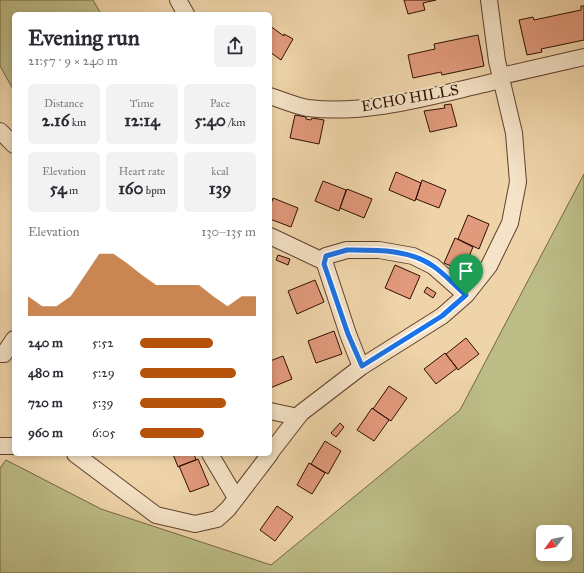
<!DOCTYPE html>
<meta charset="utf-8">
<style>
body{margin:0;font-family:"IM FELL Great Primer",serif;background:#f2f2f3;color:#2b2b33;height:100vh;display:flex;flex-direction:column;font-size:15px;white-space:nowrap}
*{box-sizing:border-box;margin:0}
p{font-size:13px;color:#7c7c81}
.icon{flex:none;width:22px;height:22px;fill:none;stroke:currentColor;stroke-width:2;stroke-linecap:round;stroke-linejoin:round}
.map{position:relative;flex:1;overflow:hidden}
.drawer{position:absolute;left:12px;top:12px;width:260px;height:444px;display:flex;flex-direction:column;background:#fff;border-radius:6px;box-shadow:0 2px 6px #0003}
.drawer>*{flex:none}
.needle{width:26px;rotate:238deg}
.tools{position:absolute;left:536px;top:525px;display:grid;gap:8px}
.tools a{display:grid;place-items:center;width:36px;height:36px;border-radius:6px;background:#fff;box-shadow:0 2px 6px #0003;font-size:20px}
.pin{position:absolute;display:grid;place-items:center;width:34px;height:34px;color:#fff;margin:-41px -17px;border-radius:50% 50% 50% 0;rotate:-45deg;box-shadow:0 0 4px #0007}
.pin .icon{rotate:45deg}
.round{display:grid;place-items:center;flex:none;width:42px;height:42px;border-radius:6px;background:#f2f2f3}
.headline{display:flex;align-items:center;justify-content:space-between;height:68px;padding:0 16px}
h1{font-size:22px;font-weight:700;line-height:30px}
.metrics{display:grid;grid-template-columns:repeat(3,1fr);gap:6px;height:68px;padding:4px 16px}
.metrics div{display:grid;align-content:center;border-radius:6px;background:#f2f2f3;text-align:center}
.metrics b{font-size:17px;font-weight:700}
.metrics small{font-size:11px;font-weight:400}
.metrics p{font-size:11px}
.chart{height:112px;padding:8px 16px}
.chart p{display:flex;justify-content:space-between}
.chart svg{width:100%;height:72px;margin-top:4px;fill:#b45309;opacity:.7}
ul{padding:0 16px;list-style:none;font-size:13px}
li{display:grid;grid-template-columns:64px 48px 1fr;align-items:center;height:30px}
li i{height:10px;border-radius:5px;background:#b45309}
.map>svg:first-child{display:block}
.green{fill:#bcbc86;stroke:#766644;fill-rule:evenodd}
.building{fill:#e29a7c;stroke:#2f0f02}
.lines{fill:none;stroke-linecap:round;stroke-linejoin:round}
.minor-casing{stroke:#5f402c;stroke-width:18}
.minor{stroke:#f5e3c7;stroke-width:16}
.route-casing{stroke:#fff;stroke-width:8}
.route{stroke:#1a73e8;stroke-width:5}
.labels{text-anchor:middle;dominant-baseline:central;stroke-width:4;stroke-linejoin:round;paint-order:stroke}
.street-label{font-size:15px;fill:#2f0f02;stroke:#f5e3c7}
</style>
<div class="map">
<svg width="584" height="573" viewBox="0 0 584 573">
<rect width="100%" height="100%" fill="#efd4a9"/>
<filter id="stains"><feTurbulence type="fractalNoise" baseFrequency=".005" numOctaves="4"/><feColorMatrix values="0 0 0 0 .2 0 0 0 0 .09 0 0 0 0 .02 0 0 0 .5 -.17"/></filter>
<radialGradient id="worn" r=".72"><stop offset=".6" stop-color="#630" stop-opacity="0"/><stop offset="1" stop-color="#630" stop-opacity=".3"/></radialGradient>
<path class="green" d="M 0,0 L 93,0 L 101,14 L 14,14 L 14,91 L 0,66 Z
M 584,174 L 584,573 L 0,573 L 0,468 L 6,460 L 101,509 L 271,565 L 460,410 ZM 543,532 L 565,532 L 565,554 L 543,554 Z"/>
<path class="building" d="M 404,0 L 436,0 L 423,3 L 425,10 L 408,14 Z
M 581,6 L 584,6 L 584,40 L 541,49 L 542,52 L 527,55 L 519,20 L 533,17 L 534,20 L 581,10 Z
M 270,26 L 284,36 L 284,34 L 293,39 L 281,60 L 270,52 Z
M 478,35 L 484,66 L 442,75 L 441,72 L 413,78 L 408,55 L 435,49 L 434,44 Z
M 451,104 L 457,126 L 430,132 L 424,111 L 445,108 L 444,105 Z
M 295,115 L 306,117 L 306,119 L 311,120 L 312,118 L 324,120 L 319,144 L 290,138 Z
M 396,172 L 421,183 L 415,201 L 389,190 Z
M 422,180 L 446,190 L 439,208 L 416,199 Z
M 323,181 L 346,190 L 339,211 L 315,201 Z
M 347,189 L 372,199 L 364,218 L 340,208 Z
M 273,198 L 298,208 L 291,227 L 270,219 L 270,207 Z
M 468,215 L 489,224 L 479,249 L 458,239 Z
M 455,238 L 473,247 L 463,271 L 444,263 Z
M 278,255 L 290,259 L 288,265 L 276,260 Z
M 395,265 L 420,276 L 410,299 L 385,288 Z
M 315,280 L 324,302 L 297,314 L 288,291 Z
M 427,287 L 436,293 L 433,298 L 424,292 Z
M 334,331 L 342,354 L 316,363 L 308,341 Z
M 466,338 L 479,354 L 458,370 L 446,354 Z
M 445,353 L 457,368 L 436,384 L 424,369 Z
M 283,356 L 292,379 L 270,388 L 270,361 Z
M 389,386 L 407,398 L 391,421 L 373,409 Z
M 372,408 L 389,420 L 374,441 L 357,430 Z
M 340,423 L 344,427 L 336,437 L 331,433 Z
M 325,441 L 341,451 L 328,474 L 311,464 Z
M 173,454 L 194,454 L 196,460 L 178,467 Z
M 198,459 L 209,485 L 190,492 L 179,466 Z
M 309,463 L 325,473 L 312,494 L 297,485 Z
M 277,506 L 293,517 L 275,541 L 260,530 Z"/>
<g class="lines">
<g class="minor-casing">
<path id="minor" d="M 178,0 L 186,14
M 501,76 L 584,57
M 270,96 C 282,100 296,106 308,108 C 371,116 441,93 502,80
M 0,131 L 14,145
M 270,236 L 325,262
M 0,354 L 4,354 L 14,339
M 361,367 L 348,334 L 325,264 L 326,256 L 347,250 L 379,250 L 413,256 L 433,266 L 466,295
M 270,411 L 298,417
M 0,446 L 14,446
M 270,453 L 301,413 L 361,367 L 442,316 L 466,295 L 489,266 L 510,223 L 518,182 L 514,133 L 497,61 L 489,0
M 75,454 L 156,515 L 195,524 L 217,519 L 228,509 L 270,454
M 210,454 L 236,498"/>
</g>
<use href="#minor" class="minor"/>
</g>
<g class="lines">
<g class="route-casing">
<path id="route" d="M 347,250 C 376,250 409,249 433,266 C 445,274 455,286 466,295 L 442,316 L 362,366 L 348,334 L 324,264 L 326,256 Z"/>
</g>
<use href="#route" class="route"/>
</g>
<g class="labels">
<g class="street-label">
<text transform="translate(410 98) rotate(-10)">ECHO HILLS</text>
</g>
</g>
<rect width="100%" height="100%" filter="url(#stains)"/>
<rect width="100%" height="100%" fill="url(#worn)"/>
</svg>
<div class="tools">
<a><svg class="needle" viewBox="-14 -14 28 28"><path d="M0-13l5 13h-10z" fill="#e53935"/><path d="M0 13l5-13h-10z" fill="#7c7c81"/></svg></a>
</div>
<div class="pin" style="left:466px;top:295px;background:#1e9e55"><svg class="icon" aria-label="arrive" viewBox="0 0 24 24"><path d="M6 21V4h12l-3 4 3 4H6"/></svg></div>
<section class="drawer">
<div class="headline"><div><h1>Evening run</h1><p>21:57 · 9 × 240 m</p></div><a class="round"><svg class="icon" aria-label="share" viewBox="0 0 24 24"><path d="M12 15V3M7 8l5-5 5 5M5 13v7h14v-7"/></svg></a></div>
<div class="metrics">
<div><p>Distance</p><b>2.16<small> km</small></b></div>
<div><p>Time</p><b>12:14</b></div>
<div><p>Pace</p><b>5:40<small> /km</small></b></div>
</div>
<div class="metrics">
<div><p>Elevation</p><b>54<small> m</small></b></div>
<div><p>Heart rate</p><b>160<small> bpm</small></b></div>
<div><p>kcal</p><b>139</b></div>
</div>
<div class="chart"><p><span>Elevation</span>130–135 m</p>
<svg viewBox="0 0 160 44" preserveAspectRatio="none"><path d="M0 44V32L10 38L20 38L30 32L40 19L50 6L60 6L70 12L80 19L90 25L100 25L110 25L120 25L130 32L140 38L150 32L160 32V44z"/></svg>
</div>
<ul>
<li><b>240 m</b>5:52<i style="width:63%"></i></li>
<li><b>480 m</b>5:29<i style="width:83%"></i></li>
<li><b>720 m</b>5:39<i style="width:74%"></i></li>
<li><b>960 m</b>6:05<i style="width:55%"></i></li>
</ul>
</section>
</div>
